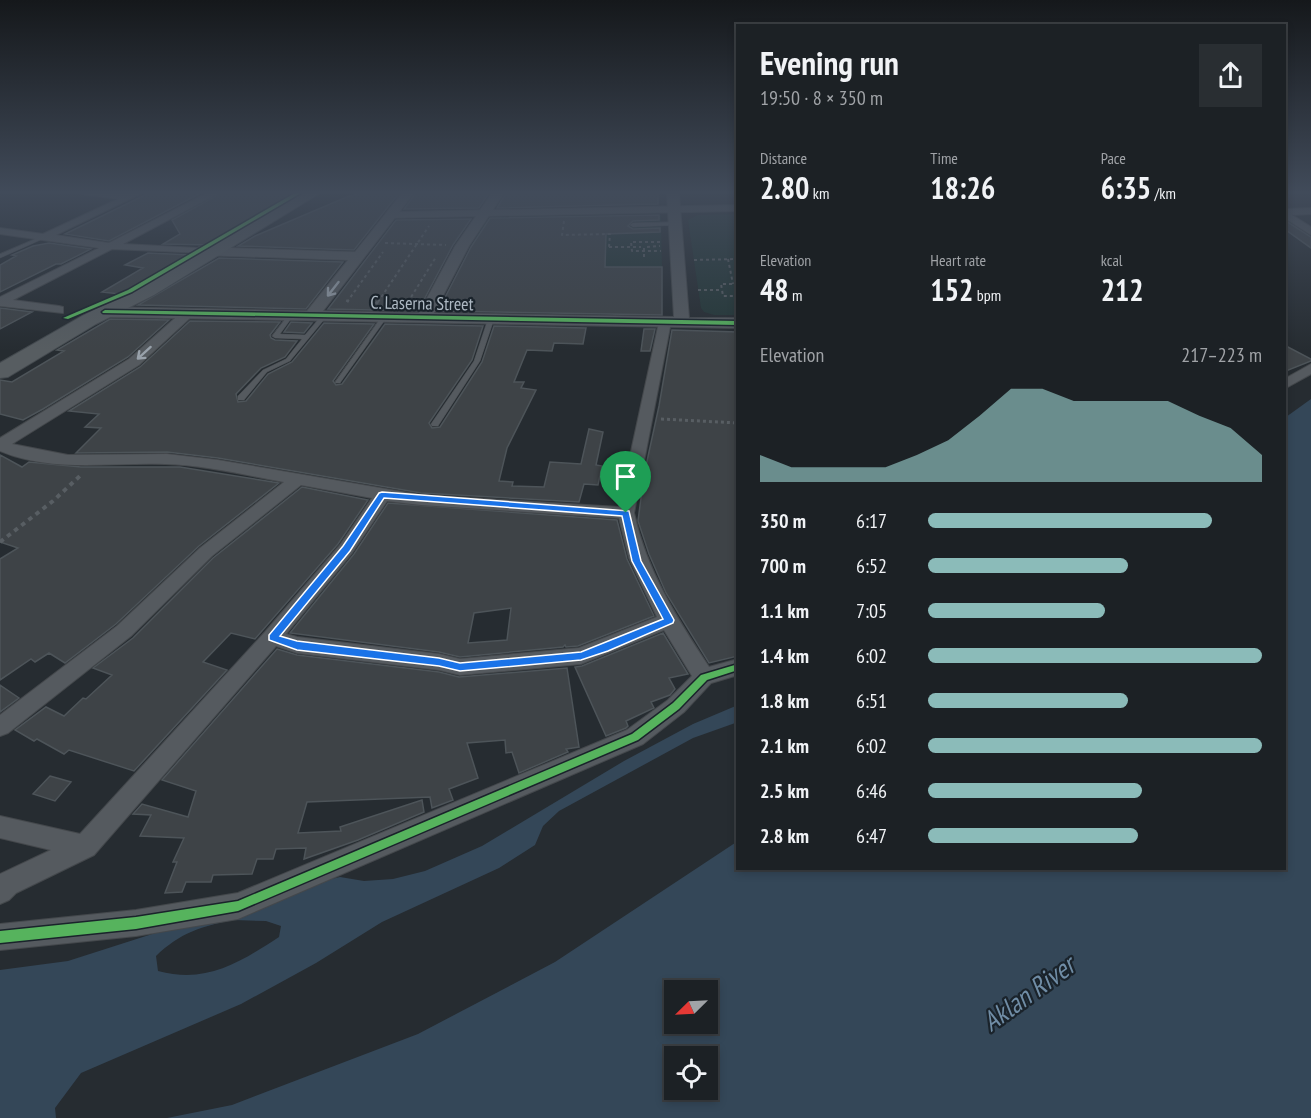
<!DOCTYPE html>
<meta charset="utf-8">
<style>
body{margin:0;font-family:"PT Sans Narrow",sans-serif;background:#292e32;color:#f1f3f6;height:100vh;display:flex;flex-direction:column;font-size:22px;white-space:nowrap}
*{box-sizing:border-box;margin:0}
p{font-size:20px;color:#a0a3a7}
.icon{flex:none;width:33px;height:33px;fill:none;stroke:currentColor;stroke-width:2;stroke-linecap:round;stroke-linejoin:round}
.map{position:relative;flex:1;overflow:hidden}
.drawer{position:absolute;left:736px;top:24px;width:550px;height:846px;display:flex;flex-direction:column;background:#1c2125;border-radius:0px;box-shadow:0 3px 9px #0003,0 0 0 2px #3a3e42}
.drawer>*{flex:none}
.needle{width:39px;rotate:246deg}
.buttons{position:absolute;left:664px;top:980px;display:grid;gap:12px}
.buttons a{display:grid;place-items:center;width:54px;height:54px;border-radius:0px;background:#1c2125;box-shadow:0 3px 9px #0003,0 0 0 2px #3a3e42;font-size:30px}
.pin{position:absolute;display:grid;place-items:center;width:51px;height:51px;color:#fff;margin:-62px -26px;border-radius:50% 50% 50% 0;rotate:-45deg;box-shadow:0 0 6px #0007}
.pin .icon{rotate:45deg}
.round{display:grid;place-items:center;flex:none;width:63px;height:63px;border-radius:0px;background:#292e32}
.head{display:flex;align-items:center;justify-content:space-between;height:102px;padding:0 24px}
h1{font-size:33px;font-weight:700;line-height:45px}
.stats{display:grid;grid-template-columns:repeat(3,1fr);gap:9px;height:102px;padding:6px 24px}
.stats div{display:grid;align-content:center}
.stats b{font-size:30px;font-weight:700}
.stats small{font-size:16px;font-weight:400}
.stats p{font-size:16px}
.chart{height:168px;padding:12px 24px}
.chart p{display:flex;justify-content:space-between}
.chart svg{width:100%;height:108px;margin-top:6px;fill:#8bbbb9;opacity:.7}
ul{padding:0 24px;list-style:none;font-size:20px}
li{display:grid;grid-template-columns:96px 72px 1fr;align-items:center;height:45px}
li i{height:15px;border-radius:8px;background:#8bbbb9}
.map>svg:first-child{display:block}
.green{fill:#243737}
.water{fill:#344758;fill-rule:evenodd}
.building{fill:#3e4347;stroke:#4d5459;stroke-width:1.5;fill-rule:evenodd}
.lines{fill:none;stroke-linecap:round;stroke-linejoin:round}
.service-casing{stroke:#44484c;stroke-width:1}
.minor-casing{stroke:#44484c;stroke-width:2}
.tertiary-casing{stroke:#44484c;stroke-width:2}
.primary-casing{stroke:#43494e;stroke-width:2}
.path-far2{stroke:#585e63;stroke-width:2;stroke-dasharray:3 3;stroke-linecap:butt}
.path-far1{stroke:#585e63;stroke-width:3;stroke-dasharray:3 3;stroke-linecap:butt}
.path{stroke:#585e63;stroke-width:4;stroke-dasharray:4.5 4.5;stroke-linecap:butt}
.service{fill:#555a5f;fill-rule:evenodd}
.minor{fill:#555a5f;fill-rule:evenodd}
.tertiary{fill:#555a5f;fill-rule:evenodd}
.primary{fill:#575d61;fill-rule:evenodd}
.cycleway-casing{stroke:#1a232b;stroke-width:3}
.cycleway{fill:#56b35d;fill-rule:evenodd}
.oneway{stroke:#98a1aa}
.route{fill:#1a73e8;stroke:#fff;stroke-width:1.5;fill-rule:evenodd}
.labels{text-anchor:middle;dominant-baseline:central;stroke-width:4.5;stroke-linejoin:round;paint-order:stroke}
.far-street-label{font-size:18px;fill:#aeb9c3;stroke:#1a232b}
.near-water-label{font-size:27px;font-style:italic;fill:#708da6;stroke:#1a232b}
</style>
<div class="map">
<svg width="1311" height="1118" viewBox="0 0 1311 1118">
<rect width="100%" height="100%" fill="#262c31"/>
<path class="green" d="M 738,214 L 738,315 L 714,315 L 704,312 L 701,308 L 688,220 L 698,215 Z
M 661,215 L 662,267 L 464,266 L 470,247 L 487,219 L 494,217 Z"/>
<path class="water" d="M 1311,399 L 1311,1118 L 167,1118 L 232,1105 L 418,1034 L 555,962 L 738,841 L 738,868 L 1286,868 L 1286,417 ZM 675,990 L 708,990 L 708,1023 L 675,1023 ZM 675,1056 L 708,1056 L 708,1089 L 675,1089 Z
M 738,705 L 738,722 L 693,738 L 559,811 L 543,826 L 535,845 L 499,868 L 382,922 L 316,963 L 241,1004 L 81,1073 L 55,1108 L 56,1118 L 0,1118 L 0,970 L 68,961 L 302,886 L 340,877 L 364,881 L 393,879 L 425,871 L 482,846 L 624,761 L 693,724 ZM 234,920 L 266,921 L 281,926 L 279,937 C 239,963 207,984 158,971 L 156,956 C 180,933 201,926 234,920 Z"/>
<path class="building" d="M 149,193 L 201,193 L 109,241 L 65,234 Z
M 221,193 L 294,193 L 208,245 L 163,244 L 180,234 L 172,220 Z
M 363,193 L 399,193 L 354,250 L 238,246 L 255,236 L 349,196 Z
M 416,193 L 489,193 L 479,208 L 404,209 Z
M 506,193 L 658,193 L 658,204 L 497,208 Z
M 659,215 L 659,220 L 633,221 L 628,226 L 633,229 L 660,228 L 660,232 L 606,234 L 605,267 L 662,267 L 662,315 L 438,311 L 471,247 L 490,218 Z
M 471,219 L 453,245 L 418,311 L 328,309 L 396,220 Z
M 1286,221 L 1311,237 L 1311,248 L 1286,230 Z
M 49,243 L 91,249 L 61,264 L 56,264 L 0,292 L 0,265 L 16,256 L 12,255 L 33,246 Z
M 148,253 L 191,255 L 120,294 L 102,292 L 143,268 L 125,265 Z
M 219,258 L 343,262 L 306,309 L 138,305 Z
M 0,308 L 32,312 L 0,329 Z
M 110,319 L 169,320 L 128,357 L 43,409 L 23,420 L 0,414 L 0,380 L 12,382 L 64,351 L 57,350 Z
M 190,321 L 280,322 L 270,335 L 271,338 L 275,340 L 297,341 L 285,357 L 261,368 L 236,394 L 238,402 L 246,401 L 268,374 L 292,362 L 324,323 L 374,324 L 333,381 L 336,385 L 342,384 L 385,324 L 483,326 L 472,360 L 429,423 L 432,428 L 440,427 L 482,362 L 494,326 L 586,328 L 583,344 L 554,343 L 552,351 L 527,350 L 514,382 L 524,382 L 521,388 L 536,390 L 507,448 L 499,481 L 513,482 L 512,486 L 544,487 L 550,462 L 581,464 L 589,429 L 603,432 L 596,465 L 602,466 L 598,485 L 584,484 L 579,502 L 421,493 L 218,458 L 167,452 L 76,453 L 101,428 L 85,427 L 99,414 L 69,411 L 140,367 Z
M 291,322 L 312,323 L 304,333 L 284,332 Z
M 644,329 L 655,329 L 650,351 L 641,351 Z
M 672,330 L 738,332 L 738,656 L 709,663 L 666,593 L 649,554 L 638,521 L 644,475 L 659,406 Z
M 1286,346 L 1311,359 L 1311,361 L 1286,371 Z
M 0,455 L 22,467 L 29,462 L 81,467 L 180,467 L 279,483 L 199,546 L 116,624 L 65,663 L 49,653 L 35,662 L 31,659 L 0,680 L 0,559 L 18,548 L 0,542 Z
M 302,487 L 368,500 L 338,544 L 255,639 L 231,633 L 203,662 L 227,670 L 134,771 L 69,750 L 64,754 L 37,739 L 34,741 L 15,730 L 46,707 L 64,716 L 83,698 L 86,699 L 112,675 L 93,668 L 133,638 L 213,558 Z
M 388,503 L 617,520 L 627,559 L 654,616 L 578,646 L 566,647 L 565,645 L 563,647 L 460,657 L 439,652 L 290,633 L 354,554 ZM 511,608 L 507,640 L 468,643 L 474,613 Z
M 663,633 L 688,674 L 669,678 L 675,689 L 670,695 L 651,702 L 654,708 L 626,721 L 628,726 L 626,728 L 606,736 L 575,667 L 582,666 Z
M 277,649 L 297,655 L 439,672 L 459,677 L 567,668 L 579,747 L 566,749 L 568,752 L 519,773 L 512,752 L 506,753 L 505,740 L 467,743 L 478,778 L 449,789 L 453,800 L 432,808 L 430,797 L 307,802 L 298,833 L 341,831 L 340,827 L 422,800 L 424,812 L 358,840 L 304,859 L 306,848 L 276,849 L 273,859 L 257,859 L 252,874 L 213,875 L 211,882 L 186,882 L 182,892 L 165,893 L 177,862 L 173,862 L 184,838 L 140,836 L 151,815 L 133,814 L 142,804 L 188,817 L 196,791 L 162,780 Z
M 0,685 L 19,698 L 0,712 Z
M 50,776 L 71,782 L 55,801 L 33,794 Z"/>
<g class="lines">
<g class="service-casing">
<path id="service" d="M 675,222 L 678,224 L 677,225 L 633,227 L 630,225 L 633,223 Z
M 42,236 L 47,237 L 0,258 L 0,254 Z
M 288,315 L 293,316 L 280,334 L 305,335 L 322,315 L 327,316 L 290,361 L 267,372 L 244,400 L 238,400 L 238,396 L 263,370 L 286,359 L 302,339 L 275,338 L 272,336 Z
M 382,316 L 387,317 L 340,383 L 336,383 L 335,382 Z
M 491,317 L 494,319 L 480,361 L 438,426 L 432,426 L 431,424 L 474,361 L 488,319 Z"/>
</g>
<g class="minor-casing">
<path id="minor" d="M 76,193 L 142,193 L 56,235 L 109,243 L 207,193 L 219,193 L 123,244 L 199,248 L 203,249 L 203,253 L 112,249 L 13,300 L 59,306 L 63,307 L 63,313 L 0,306 L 0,297 L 99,248 L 0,234 L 0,228 L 43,234 L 118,199 Z
M 738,205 L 738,211 L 391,218 L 386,215 L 391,212 Z
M 1311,208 L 1311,214 L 1292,215 L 1311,227 L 1311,235 L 1286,219 L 1286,209 Z
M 187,310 L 191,311 L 191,317 L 139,365 L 12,444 L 68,455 L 167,454 L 218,460 L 421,495 L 619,507 L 659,322 L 661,319 L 669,319 L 671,322 L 634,513 C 647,572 677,618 709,667 L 738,659 L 738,675 L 711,683 L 684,712 L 643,744 L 238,919 L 136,936 L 0,950 L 0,924 L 136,910 L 238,893 L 627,730 L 668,700 L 692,676 L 664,630 L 581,664 L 460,675 L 439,670 L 297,653 L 276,646 L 94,855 L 16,893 L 9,900 L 0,904 L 0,874 L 51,850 L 0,838 L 0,816 L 80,834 L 265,632 L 340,545 L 372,498 L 301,485 L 212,556 L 131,636 L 8,733 L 0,736 L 0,715 L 117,626 L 200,548 L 284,482 C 245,475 205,465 165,464 C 111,462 51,473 0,451 L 0,438 L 129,359 L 183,311 ZM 387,501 L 421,505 L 619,518 L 629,558 L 657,617 L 579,648 L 460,659 L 439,654 L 297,637 L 286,634 L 352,553 Z
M 1311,364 L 1311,374 L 1286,388 L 1286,378 Z"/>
</g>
<g class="tertiary-casing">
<path id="tertiary" d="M 402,193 L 414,193 L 323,311 L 419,313 L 455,246 L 492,193 L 504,193 L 469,246 L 434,313 L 674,317 L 667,193 L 679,193 L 689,318 L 738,318 L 738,328 L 105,317 L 97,312 L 105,307 L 307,311 L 348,260 L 199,255 L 192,251 L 199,247 L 355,252 Z"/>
</g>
<g class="primary-casing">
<path id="primary" d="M 302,193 L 320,193 L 154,295 L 96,324 L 8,377 L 0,378 L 0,363 L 82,316 L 140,287 Z"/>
</g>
<path class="path-far2" d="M 564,221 L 562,235 L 610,234 L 609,247
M 660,242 L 631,242 L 632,251 L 661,251
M 385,243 L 446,245
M 609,247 L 641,247
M 647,247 L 660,246
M 644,248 L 644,259
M 728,259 L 733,284
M 694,260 L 738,259
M 738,284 L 721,284 L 723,296 L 738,296
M 698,290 L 722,290
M 736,296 L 737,302
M 347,302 L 383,252
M 378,302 L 429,226
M 408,302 L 436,257"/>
<path class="path-far1" d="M 737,300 L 738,308
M 347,302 L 348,300
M 376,304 L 379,300
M 407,304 L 409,300
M 661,419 L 738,423"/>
<path class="path" d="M 0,542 L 53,501 L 82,474"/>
<use href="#service" class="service"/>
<use href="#minor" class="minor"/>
<use href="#tertiary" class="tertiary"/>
<use href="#primary" class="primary"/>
<g class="cycleway-casing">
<path id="cycleway" d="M 295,193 L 301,193 L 132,292 L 68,319 L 63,318 L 128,290 Z
M 105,310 L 738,321 L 738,325 L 103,313 L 102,312 Z
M 738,664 L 738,670 L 707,680 L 679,709 L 638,740 L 238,911 L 136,929 L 0,943 L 0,931 L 136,917 L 238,901 L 632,734 L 673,703 L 701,675 Z"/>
</g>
<use href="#cycleway" class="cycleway"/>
</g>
<defs><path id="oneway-shaft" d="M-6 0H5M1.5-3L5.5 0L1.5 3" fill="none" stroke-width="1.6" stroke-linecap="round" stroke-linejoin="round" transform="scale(1.5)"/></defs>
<g class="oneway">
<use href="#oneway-shaft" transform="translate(333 289) rotate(128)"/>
<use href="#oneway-shaft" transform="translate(144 353) rotate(138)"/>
</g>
<linearGradient id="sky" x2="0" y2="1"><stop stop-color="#15181b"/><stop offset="0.55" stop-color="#414b5a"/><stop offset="1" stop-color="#414b5a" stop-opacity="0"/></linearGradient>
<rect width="1311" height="350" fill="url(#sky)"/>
<path class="route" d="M 382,492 L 629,511 L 641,561 L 674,620 L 673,623 L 608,651 L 581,660 L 460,671 L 439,666 L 297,650 L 269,640 L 269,635 L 343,546 L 379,493 ZM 384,498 L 622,516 L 632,561 L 663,619 L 581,652 L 460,663 L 439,658 L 297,641 L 280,636 L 350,551 Z"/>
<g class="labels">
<g class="far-street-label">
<text transform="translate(422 303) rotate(1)">C. Laserna Street</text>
</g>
<g class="near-water-label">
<text transform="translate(1028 993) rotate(-36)">Aklan River</text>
</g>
</g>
</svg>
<div class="buttons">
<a><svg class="needle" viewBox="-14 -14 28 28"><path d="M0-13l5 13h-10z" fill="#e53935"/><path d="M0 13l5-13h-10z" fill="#a0a3a7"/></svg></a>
<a><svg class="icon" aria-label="locate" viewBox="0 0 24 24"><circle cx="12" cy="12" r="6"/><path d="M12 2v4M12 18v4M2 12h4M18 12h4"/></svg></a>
</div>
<div class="pin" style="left:626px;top:513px;background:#1e9e55"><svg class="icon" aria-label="arrive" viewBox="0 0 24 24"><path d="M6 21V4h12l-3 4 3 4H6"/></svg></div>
<section class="drawer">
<div class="head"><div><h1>Evening run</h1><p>19:50 · 8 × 350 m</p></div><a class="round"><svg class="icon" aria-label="share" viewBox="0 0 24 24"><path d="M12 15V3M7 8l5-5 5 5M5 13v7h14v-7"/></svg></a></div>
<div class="stats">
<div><p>Distance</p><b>2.80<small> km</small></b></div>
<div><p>Time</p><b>18:26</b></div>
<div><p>Pace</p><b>6:35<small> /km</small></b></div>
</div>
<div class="stats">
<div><p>Elevation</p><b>48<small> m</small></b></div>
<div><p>Heart rate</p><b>152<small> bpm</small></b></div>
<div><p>kcal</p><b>212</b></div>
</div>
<div class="chart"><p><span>Elevation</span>217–223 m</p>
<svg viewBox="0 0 160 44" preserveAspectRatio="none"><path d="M0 44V33L10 38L20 38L30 38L40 38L50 33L60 27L70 17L80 6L90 6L100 11L110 11L120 11L130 11L140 17L150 22L160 33V44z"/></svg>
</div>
<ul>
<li><b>350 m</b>6:17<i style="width:85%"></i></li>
<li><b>700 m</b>6:52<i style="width:60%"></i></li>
<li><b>1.1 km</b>7:05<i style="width:53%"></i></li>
<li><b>1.4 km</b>6:02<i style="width:100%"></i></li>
<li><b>1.8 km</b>6:51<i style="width:60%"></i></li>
<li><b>2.1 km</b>6:02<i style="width:100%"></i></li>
<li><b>2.5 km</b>6:46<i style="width:64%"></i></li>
<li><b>2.8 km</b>6:47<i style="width:63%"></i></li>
</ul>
</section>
</div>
